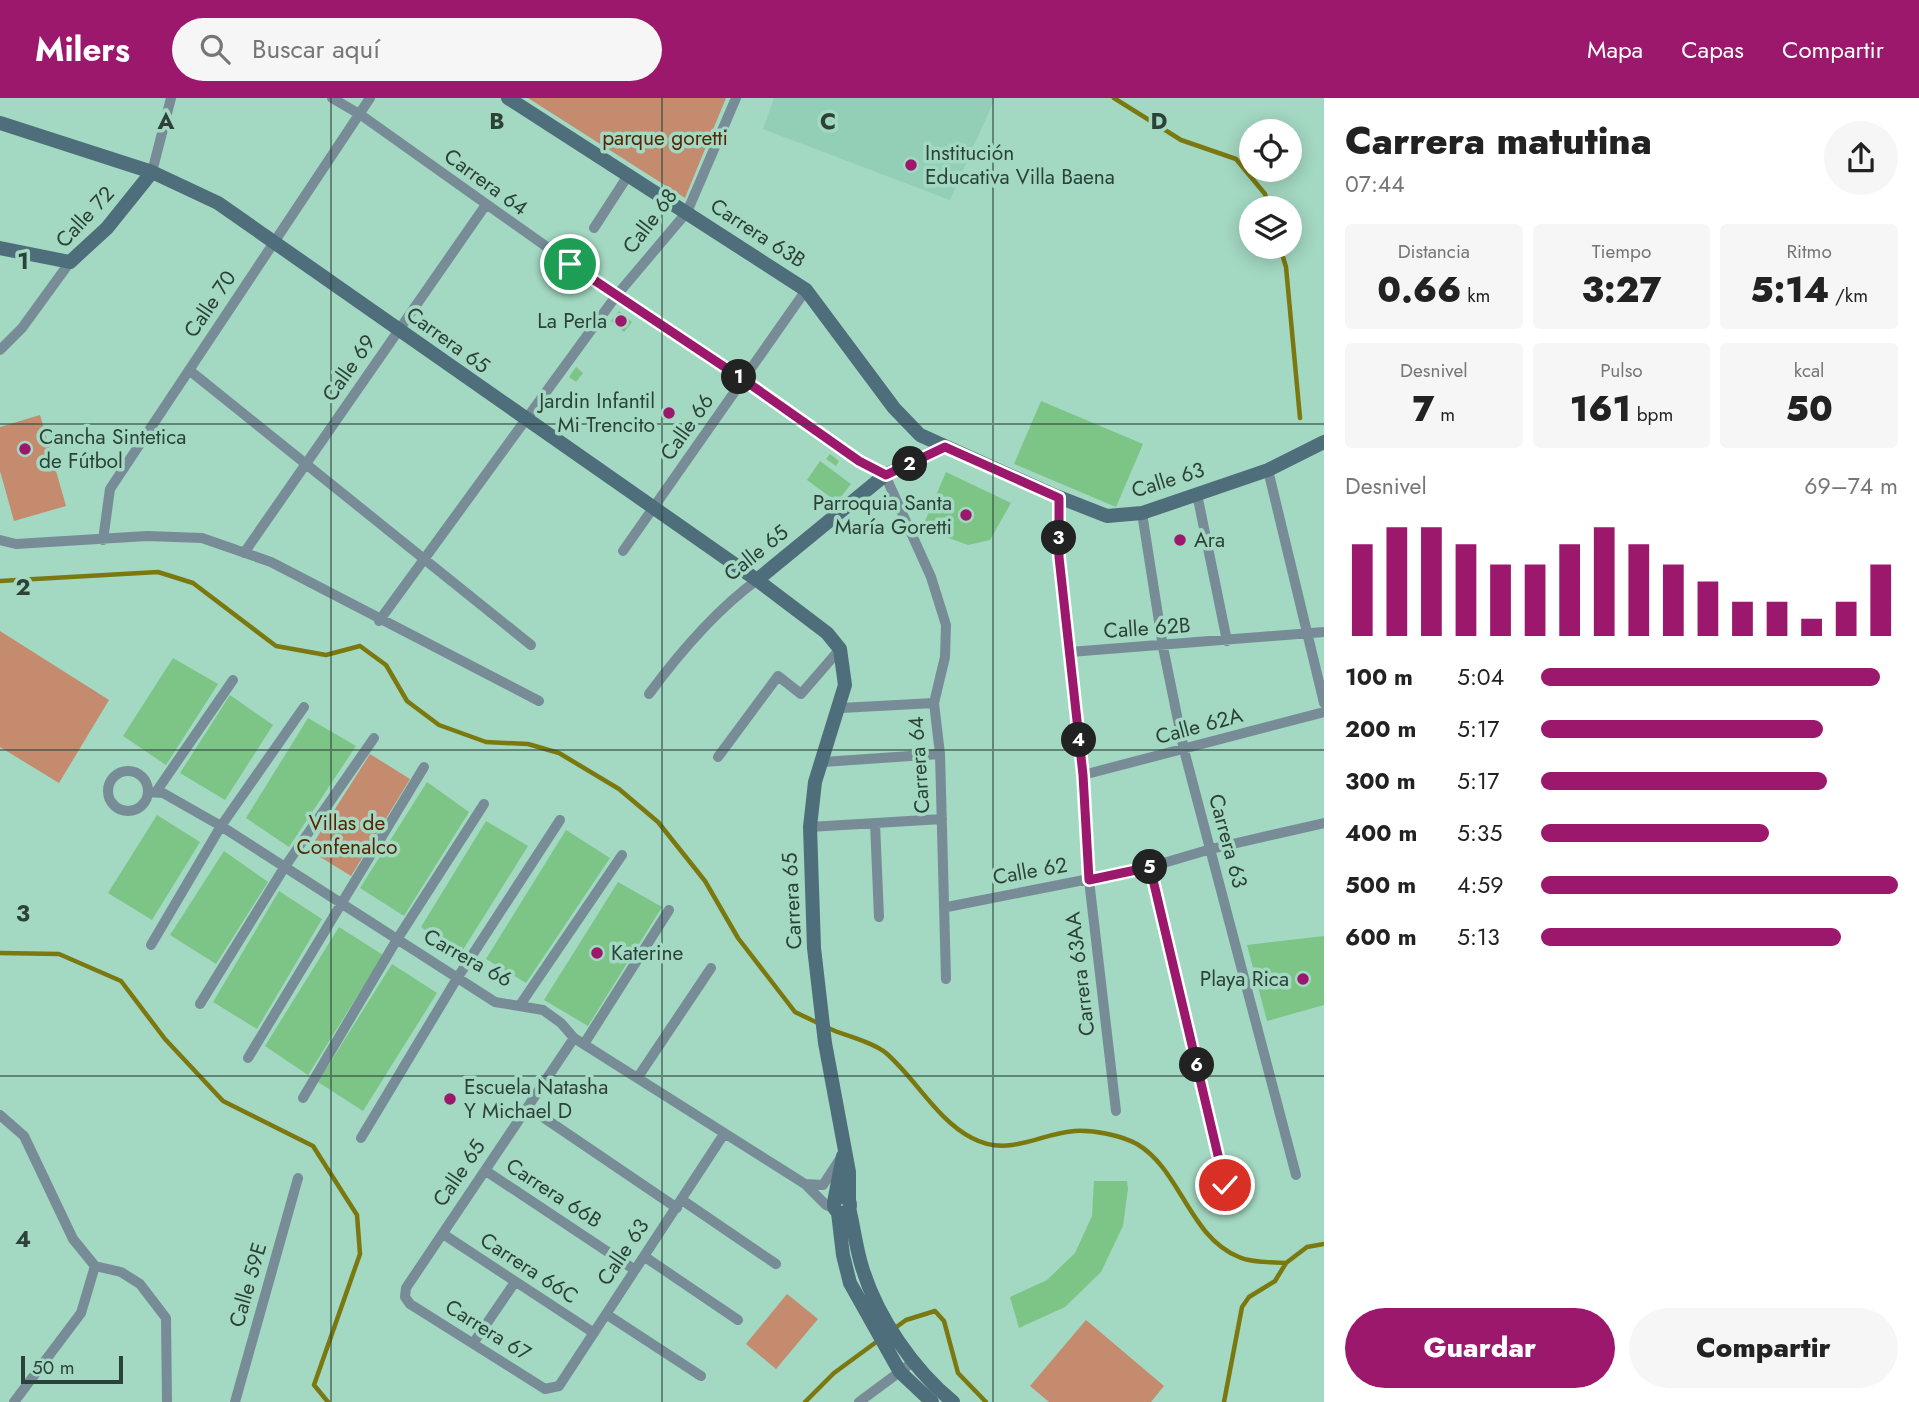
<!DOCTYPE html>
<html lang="es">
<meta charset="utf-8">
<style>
body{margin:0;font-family:Jost,sans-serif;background:#f6f6f6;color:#222;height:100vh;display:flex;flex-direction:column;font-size:26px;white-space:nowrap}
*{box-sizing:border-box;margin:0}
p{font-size:23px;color:#767676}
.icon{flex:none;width:38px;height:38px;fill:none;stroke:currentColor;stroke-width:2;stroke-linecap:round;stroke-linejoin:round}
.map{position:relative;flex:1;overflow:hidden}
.panel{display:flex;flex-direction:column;background:#fff;width:595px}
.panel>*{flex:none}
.buttons{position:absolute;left:1239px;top:21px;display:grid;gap:14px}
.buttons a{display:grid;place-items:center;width:63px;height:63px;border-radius:50%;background:#fff;box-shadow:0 4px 18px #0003;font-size:35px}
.scale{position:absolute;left:21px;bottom:18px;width:102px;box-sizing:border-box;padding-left:7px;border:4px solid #2c4239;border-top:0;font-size:19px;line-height:24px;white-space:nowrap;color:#2c4239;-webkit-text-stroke:5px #a3d8c2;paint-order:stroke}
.pin{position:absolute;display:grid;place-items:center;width:60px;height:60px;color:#fff;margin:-30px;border:4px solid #fff;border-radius:50%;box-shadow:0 2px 7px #0007}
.km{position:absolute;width:35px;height:35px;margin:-18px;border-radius:50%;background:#222;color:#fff;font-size:19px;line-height:35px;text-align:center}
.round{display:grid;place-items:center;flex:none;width:74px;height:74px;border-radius:37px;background:#f6f6f6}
.overview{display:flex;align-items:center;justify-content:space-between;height:119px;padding:0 21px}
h1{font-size:38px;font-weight:800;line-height:52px}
.figures{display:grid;grid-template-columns:repeat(3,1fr);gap:10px;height:119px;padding:7px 21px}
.figures div{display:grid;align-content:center;border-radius:7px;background:#f6f6f6;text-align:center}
.figures b{font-size:35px;font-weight:800}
.figures small{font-size:19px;font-weight:400}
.figures p{font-size:19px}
.chart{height:196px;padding:14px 21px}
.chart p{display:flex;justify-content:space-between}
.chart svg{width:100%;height:126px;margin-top:7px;stroke:#9b186c;stroke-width:6}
.button{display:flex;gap:14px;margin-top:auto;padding:14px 21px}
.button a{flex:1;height:80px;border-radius:42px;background:#9b186c;color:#fff;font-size:28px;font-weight:800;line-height:80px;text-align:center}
.button a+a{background:#f6f6f6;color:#222}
ul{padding:0 21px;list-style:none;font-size:23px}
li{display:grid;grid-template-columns:112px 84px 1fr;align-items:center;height:52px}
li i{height:18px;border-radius:9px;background:#9b186c}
header{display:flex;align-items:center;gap:42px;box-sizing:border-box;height:98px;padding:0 35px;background:#9b186c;color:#fff}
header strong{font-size:33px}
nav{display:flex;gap:38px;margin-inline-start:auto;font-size:24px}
.search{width:490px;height:63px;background:#f6f6f6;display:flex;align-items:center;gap:18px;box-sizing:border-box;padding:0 24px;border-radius:38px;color:#767676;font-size:26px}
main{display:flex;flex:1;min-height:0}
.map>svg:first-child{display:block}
.built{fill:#92cfb6}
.green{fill:#c48b6e}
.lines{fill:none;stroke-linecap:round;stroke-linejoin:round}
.stream{stroke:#7b7810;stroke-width:4.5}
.building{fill:#7dc587}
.street{stroke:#778c96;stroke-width:10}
.secondary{stroke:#4f6e7c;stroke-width:14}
.route-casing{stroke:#fff;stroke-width:14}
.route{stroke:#9b186c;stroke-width:9}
.grid{fill:none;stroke:#2c4239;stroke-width:2;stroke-opacity:0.55}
.poi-dot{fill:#9b186c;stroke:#a3d8c2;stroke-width:2.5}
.labels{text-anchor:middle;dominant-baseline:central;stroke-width:7;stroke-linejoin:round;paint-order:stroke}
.park-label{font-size:21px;fill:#582403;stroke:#a3d8c2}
.poi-label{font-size:21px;fill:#2c4239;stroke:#a3d8c2;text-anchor:start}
.street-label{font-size:21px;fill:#2c4239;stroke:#a3d8c2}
.grid-label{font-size:23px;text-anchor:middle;font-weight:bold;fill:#2c4239;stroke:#a3d8c2;stroke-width:7;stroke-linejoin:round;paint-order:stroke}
</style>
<header>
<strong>Milers</strong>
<div class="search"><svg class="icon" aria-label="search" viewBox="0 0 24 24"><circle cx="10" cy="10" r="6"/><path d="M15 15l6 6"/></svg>Buscar aquí</div>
<nav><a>Mapa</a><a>Capas</a><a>Compartir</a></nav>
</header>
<main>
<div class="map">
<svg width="1324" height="1304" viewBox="0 0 1324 1304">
<rect width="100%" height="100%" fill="#a3d8c2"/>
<path class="built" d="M 774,0 L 995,0 L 950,102 L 763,31 Z"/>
<path class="green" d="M 528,0 L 726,0 L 685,100 Z
M 40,317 L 66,408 L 14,423 L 0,373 L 0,329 Z
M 0,533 L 109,602 L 59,685 L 0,649 Z
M 370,656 L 410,681 L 351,778 L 309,752 Z
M 787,1196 L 818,1221 L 776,1271 L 746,1246 Z
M 1086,1222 L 1164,1288 L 1151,1304 L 1049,1304 L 1030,1288 Z"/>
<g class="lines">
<path class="stream" d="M 1114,0 L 1181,42 L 1236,61 L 1265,96 L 1269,110
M 1280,149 L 1286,169 L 1300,320
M 0,483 L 158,474 L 193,485 L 276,548 L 326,557 L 360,548 L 386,567 L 407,603 L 439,627 L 486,644 L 528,646 L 559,655 L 619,691 L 658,724 L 705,783 L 738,840 L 795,914 L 820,926
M 0,855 L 59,856 L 121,883 L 165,941 L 223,1003 L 313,1048 L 357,1117 L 360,1156 L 314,1287 L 328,1304
M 828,930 C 845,938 871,943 886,955 C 916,981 937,1022 972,1040 C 1009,1060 1040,1035 1075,1033 C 1094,1032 1120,1037 1137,1046 C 1181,1072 1189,1139 1239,1159 C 1252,1165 1271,1164 1286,1165
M 895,1230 L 906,1222 L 935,1213 L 944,1223 L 958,1275 L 986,1304
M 805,1304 L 834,1275 L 879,1242
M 1224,1304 L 1242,1209 L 1249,1199 L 1275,1183 L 1286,1165 L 1307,1149 L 1324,1146"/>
</g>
<path class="building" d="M 619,213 L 632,224 L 624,234 L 611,223 Z
M 576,269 L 583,275 L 576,284 L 569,279 Z
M 1041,303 L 1143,346 L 1116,409 L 1014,366 Z
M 830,356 L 839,363 L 836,368 L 826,361 Z
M 820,363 L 851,386 L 837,404 L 807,382 Z
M 946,374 L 1011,405 L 990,442 L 968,447 L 922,430 Z
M 173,560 L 218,586 L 166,667 L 123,638 Z
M 230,597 L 273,627 L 225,702 L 180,675 Z
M 308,620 L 356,648 L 289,749 L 246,720 Z
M 427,684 L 469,714 L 404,818 L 360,790 Z
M 157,717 L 200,744 L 152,822 L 108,795 Z
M 486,723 L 528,748 L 461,855 L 421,829 Z
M 566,732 L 610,760 L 526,885 L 486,861 Z
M 224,753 L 268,784 L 216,866 L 170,837 Z
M 618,784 L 662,809 L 588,928 L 544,902 Z
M 279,793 L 322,821 L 257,931 L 213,904 Z
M 339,829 L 383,857 L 308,977 L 265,948 Z
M 1324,838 L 1324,907 L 1267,923 L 1247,847 Z
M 392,866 L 437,895 L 363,1013 L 318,984 Z
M 1094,1083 L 1127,1083 L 1128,1091 L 1123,1128 L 1101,1174 L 1065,1209 L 1019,1230 L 1010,1199 L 1047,1182 L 1075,1155 L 1092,1118 Z"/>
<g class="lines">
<path class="street" d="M 332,0 L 361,17 L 616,198 L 744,282 L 859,363 L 885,377 L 931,479 L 946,527 L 945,559 L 934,605 L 940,656 L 946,881
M 152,74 L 171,0
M 594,130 L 629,76
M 0,252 L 22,230 L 70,164
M 189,272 L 531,547
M 1268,372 L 1324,605
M 1197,396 L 1227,543
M 1060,400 L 1059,459 L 1083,677 L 1089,782 L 1116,1013
M 1142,415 L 1163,549 L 1184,652 L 1296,1077
M 0,442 L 16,446 L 147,438 L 202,440 L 271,464 L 539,603
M 103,442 L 110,391 L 370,0
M 623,453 L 806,192
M 244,455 L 485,108
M 379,523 L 616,198 L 687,114 L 736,0
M 1070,554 L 1324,534
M 649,596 C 680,554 715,513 757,482
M 841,610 L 934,605
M 718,659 L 778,578 L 801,596 L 840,551
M 823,664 L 940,656
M108 693a20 20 0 1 1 40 0a20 20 0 1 1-40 0Z
M 1083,677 L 1324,614
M 148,694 L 163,695 L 221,728 L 495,904 L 543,912 L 561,925 L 574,940 L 805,1086 L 826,1107 L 834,1110
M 156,694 L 233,582
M 875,725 L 879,819
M 810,729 L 942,721
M 1150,769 L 1225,1087
M 947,809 L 1150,769 L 1211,751 L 1324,725
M 151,847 L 221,728 L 304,609
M 200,906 L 284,770 L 374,640
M 520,907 L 622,757
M 574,940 L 406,1190 L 405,1199 L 410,1206 L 545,1291 L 559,1288 L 724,1036
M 584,946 L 669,812
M 248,960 L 424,669
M 638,979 L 711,870
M 303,1000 L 396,843 L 484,706
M 528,1009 L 677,1110
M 0,1017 L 24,1038 L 73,1141 L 95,1168 L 121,1174 L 140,1186 L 166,1220 L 167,1304
M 361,1040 L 456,882 L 560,722
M 486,1073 L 635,1172
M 805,1086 L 823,1087 L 840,1061
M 682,1102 L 776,1166
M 443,1136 L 594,1235
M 645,1159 L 738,1222
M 606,1216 L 701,1278
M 474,1244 L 515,1184
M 14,1304 L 81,1215 L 95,1168
M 235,1304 L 298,1080
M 859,1304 L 913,1264"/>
<path class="secondary" d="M 508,0 L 806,192 L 894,310 L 920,337 L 1051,396 L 1107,418 L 1142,415 L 1268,372 L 1324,344
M 0,25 L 152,74 L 218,105 L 757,482 L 827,535 L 840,551 L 845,587 L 815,684 L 810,729 L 814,850 L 825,945 L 849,1074 L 849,1103
M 0,150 L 70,164 L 107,130 L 152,74
M 757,482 L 885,377 L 945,349
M834 1107a8 8 0 1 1 16 0a8 8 0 1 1-16 0Z
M 834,1104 L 843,1058
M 849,1110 C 854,1130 856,1150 862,1169 C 877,1219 913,1271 953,1304
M 838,1115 L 843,1157 L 850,1185 L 900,1274 L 932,1304"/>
</g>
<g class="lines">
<g class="route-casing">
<path id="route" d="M 570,166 L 744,282 L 859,363 L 886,377 L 945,349 L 1059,400 L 1059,459 L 1083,677 L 1089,782 L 1150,769 L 1225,1087"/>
</g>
<use href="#route" class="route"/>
</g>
<path class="grid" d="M 331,0 L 331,1304M 662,0 L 662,1304M 993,0 L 993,1304M 0,326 L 1324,326M 0,652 L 1324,652M 0,978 L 1324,978"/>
<g class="poi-dot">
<circle cx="911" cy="67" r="7"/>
<circle cx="621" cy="223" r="7"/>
<circle cx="669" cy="315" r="7"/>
<circle cx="25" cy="351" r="7"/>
<circle cx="966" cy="417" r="7"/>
<circle cx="1180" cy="442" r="7"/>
<circle cx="597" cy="855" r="7"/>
<circle cx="1303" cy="881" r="7"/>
<circle cx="450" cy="1001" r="7"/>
</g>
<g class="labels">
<g class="park-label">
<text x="665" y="40">parque goretti</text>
<text x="347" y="725">Villas de<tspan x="347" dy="24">Confenalco</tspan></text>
</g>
<g class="poi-label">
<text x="925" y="55">Institución<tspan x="925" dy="24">Educativa Villa Baena</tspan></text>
<text x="607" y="223" text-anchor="end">La Perla</text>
<text x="655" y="303" text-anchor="end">Jardin Infantil<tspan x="655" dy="24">Mi Trencito</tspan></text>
<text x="39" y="339">Cancha Sintetica<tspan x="39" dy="24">de Fútbol</tspan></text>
<text x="952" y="405" text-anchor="end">Parroquia Santa<tspan x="952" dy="24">María Goretti</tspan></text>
<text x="1194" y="442">Ara</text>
<text x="611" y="855">Katerine</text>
<text x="1289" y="881" text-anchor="end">Playa Rica</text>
<text x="464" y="989">Escuela Natasha<tspan x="464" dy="24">Y Michael D</tspan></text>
</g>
<g class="street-label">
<text transform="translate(486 84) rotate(36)">Carrera 64</text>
<text transform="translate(85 119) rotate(-47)">Calle 72</text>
<text transform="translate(650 123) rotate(-53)">Calle 68</text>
<text transform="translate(758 135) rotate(33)">Carrera 63B</text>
<text transform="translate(210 206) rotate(-56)">Calle 70</text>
<text transform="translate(448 242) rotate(36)">Carrera 65</text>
<text transform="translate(349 270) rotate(-55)">Calle 69</text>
<text transform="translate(687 329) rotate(-55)">Calle 66</text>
<text transform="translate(1168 382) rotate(-17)">Calle 63</text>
<text transform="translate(756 455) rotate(-39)">Calle 65</text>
<text transform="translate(1147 530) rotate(-4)">Calle 62B</text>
<text transform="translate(1199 628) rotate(-15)">Calle 62A</text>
<text transform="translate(919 667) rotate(-94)">Carrera 64</text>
<text transform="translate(1228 743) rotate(75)">Carrera 63</text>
<text transform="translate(1030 773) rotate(-10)">Calle 62</text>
<text transform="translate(792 803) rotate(-93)">Carrera 65</text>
<text transform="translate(468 860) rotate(29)">Carrera 66</text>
<text transform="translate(1080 876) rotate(-97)">Carrera 63AA</text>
<text transform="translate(459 1075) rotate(-56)">Calle 65</text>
<text transform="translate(554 1095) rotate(33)">Carrera 66B</text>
<text transform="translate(623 1154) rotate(-56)">Calle 63</text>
<text transform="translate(529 1170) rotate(33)">Carrera 66C</text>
<text transform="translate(248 1187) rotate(-74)">Calle 59E</text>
<text transform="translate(488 1232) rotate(32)">Carrera 67</text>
</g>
</g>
<g class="grid-label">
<text x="166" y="31">A</text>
<text x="497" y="31">B</text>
<text x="828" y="31">C</text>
<text x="1159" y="31">D</text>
<text x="23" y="171">1</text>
<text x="23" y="497">2</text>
<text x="23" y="823">3</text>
<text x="23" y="1149">4</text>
</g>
</svg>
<div class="buttons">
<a><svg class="icon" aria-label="locate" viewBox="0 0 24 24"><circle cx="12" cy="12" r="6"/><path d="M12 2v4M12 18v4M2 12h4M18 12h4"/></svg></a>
<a><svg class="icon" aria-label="layers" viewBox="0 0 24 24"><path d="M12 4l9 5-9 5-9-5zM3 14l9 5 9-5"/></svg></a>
</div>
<div class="scale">50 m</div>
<div class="pin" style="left:570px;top:166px;background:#1e9e55"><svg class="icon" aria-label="arrive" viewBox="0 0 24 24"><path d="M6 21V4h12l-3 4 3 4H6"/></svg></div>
<div class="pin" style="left:1225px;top:1087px;background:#d93025"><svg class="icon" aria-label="check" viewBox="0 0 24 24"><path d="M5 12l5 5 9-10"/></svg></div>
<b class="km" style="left:739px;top:279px">1</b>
<b class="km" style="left:910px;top:366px">2</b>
<b class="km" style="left:1059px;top:440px">3</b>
<b class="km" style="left:1079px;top:642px">4</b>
<b class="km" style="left:1150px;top:769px">5</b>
<b class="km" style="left:1197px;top:967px">6</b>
</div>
<section class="panel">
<div class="overview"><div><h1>Carrera matutina</h1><p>07:44</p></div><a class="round"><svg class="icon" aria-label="share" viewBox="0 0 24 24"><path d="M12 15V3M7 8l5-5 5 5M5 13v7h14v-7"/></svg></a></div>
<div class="figures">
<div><p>Distancia</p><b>0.66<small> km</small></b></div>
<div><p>Tiempo</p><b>3:27</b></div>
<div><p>Ritmo</p><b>5:14<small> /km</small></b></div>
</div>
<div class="figures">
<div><p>Desnivel</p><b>7<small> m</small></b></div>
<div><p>Pulso</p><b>161<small> bpm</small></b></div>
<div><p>kcal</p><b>50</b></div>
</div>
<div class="chart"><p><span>Desnivel</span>69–74 m</p>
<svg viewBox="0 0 160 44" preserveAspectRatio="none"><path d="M5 44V12M15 44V6M25 44V6M35 44V12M45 44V19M55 44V19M65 44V12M75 44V6M85 44V12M95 44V19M105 44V25M115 44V32M125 44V32M135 44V38M145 44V32M155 44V19"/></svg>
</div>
<ul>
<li><b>100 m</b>5:04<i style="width:95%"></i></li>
<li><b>200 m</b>5:17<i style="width:79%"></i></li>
<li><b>300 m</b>5:17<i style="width:80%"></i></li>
<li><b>400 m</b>5:35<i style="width:64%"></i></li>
<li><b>500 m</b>4:59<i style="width:100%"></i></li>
<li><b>600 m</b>5:13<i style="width:84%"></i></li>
</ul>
<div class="button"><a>Guardar</a><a>Compartir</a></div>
</section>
</main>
